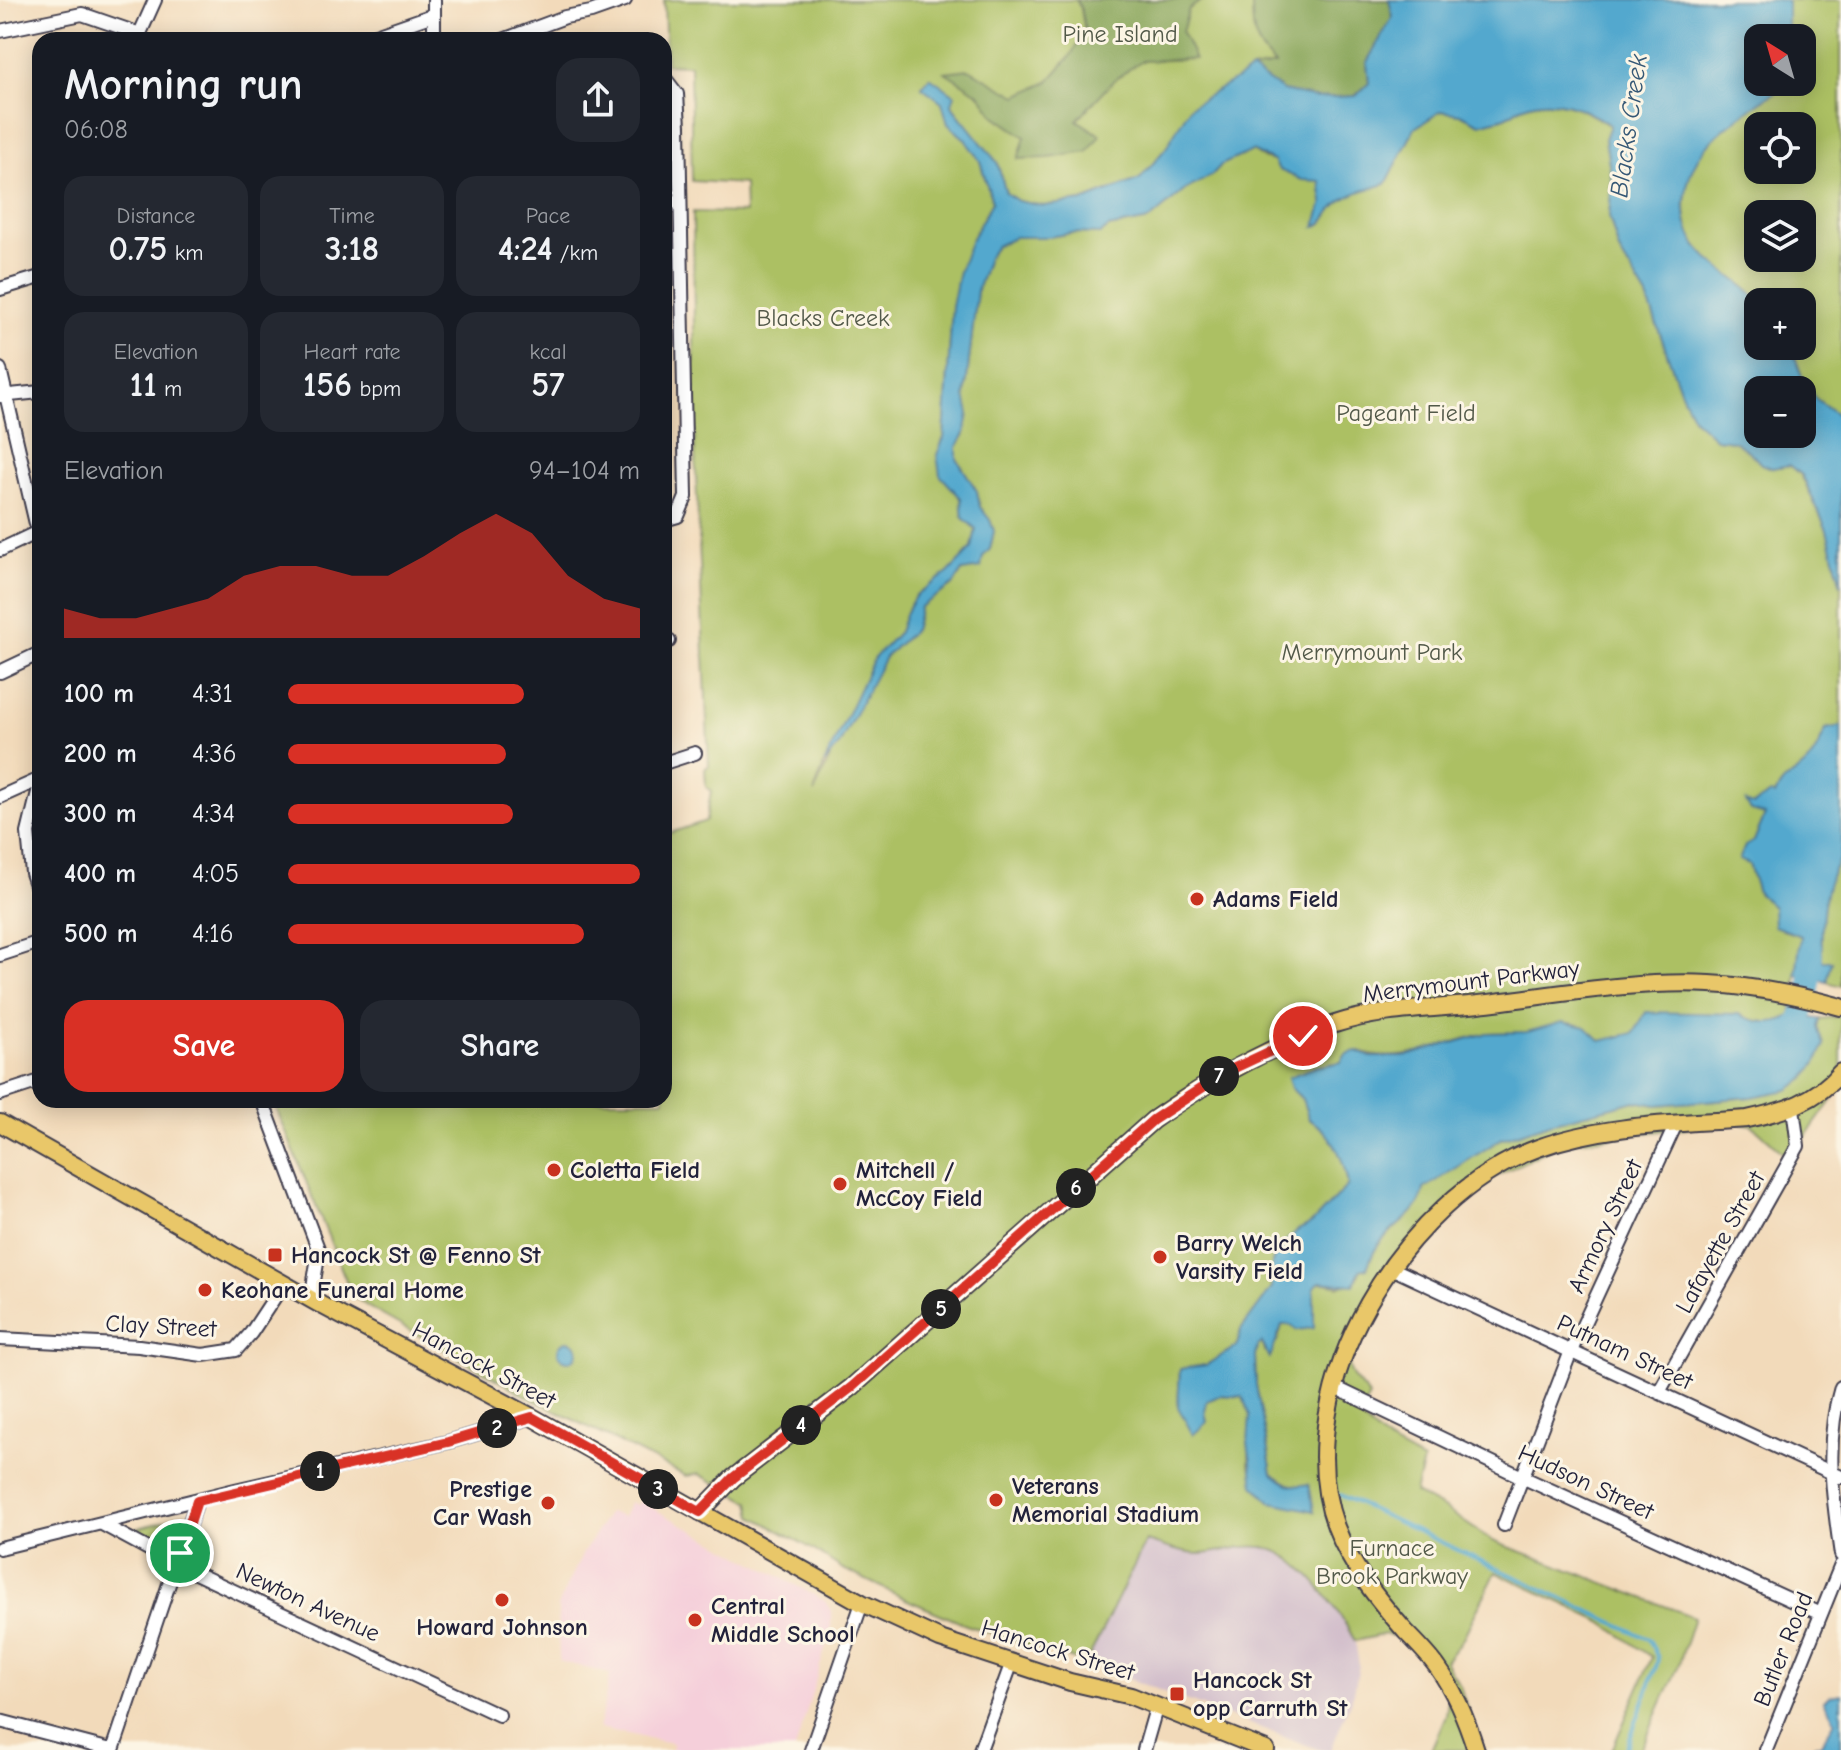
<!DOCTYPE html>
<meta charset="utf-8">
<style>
body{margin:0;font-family:"Comic Neue",sans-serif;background:#242831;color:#f1f3f6;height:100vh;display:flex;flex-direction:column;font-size:30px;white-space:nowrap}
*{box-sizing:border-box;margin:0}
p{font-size:26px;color:#9ea1a6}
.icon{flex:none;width:44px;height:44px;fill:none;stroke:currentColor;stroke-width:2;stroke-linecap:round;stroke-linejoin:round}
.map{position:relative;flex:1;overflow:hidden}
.sheet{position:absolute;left:32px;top:32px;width:640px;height:1076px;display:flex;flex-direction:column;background:#171b24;border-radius:24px;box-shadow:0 4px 20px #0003}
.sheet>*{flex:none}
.needle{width:52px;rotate:323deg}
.fabs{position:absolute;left:1744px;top:24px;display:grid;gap:16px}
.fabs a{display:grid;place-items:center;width:72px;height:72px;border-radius:16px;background:#171b24;box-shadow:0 4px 20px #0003;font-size:40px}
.pin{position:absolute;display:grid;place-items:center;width:68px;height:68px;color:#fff;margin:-34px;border:4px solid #fff;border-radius:50%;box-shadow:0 2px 8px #0007}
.km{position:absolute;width:40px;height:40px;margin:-20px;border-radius:50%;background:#222;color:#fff;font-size:22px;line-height:40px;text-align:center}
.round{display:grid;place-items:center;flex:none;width:84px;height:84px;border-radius:24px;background:#242831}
.summary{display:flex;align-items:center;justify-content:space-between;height:136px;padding:0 32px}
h1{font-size:44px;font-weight:700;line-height:60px}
.stats{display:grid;grid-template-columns:repeat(3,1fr);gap:12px;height:136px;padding:8px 32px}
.stats div{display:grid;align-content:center;border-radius:20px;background:#242831;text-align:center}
.stats b{font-size:34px;font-weight:700}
.stats small{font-size:22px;font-weight:400}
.stats p{font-size:22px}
.chart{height:224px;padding:16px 32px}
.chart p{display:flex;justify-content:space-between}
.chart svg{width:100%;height:144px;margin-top:8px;fill:#d93025;opacity:.7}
.primary-button{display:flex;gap:16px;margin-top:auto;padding:16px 32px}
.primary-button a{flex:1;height:92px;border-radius:24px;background:#d93025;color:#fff;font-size:32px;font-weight:700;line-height:92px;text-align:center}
.primary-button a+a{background:#242831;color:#f1f3f6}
ul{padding:0 32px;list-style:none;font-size:26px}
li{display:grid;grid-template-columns:128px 96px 1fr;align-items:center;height:60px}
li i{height:20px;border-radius:10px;background:#d93025}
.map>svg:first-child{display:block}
.built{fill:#f5cfda}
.industrial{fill:#d1bdcb}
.green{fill:#acc064;stroke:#677150;stroke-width:2;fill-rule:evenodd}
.forest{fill:#89a65a;stroke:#56644a;stroke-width:2}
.water{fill:#52a8ce;stroke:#3a6584;stroke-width:2;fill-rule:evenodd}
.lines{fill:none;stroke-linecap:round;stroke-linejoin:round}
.stream{stroke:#52a8ce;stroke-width:4}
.river{stroke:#52a8ce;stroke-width:22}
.minor-casing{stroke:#413e4e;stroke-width:16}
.major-casing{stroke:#413e4e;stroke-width:20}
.minor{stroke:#fff;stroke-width:12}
.major{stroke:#e9c769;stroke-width:16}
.route-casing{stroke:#fff;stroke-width:16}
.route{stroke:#d93025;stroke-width:10}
.poi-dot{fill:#c8321e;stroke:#fcf5e5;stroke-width:3}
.labels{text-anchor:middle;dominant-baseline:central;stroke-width:6;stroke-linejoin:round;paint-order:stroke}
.park-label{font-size:24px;fill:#525949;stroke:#fcf5e5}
.poi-label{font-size:24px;font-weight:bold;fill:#22223b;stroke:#fcf5e5;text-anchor:start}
.street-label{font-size:24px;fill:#22223b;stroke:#fcf5e5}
.water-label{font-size:26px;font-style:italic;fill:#355876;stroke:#fcf5e5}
</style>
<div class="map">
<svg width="1841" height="1750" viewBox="0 0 1841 1750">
<rect width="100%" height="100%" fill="#fcf5e5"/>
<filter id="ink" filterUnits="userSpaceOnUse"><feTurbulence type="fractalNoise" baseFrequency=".0125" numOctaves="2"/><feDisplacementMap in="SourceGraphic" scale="16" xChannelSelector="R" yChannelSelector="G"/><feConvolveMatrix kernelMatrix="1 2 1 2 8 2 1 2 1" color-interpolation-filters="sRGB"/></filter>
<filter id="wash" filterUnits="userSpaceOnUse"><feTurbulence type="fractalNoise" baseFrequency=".006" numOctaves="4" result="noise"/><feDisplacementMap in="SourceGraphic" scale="32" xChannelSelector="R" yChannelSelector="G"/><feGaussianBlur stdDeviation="1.8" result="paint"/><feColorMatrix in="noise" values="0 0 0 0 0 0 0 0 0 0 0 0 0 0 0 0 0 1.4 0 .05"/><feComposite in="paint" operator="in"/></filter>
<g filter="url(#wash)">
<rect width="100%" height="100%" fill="#f2daba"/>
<path class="built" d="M 639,1501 L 825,1601 L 831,1611 L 831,1629 L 795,1750 L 672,1750 L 672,1743 L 599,1728 L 610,1674 L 559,1661 L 558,1606 L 583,1553 L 609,1512 L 623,1517 L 630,1502 L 637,1506 Z"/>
<path class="industrial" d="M 1146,1540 L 1172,1549 L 1263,1547 L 1282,1554 L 1300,1566 L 1324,1593 L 1344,1621 L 1355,1641 L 1359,1665 L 1354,1692 L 1331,1750 L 1320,1750 L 1086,1663 Z"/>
<path class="green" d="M 664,0 L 1389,0 L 1166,148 L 1140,179 L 1082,201 L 1043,206 L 1018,201 L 1006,193 L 997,162 L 965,125 L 952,104 L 930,77 L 922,86 L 942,102 L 948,124 L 964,138 L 980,161 L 992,202 L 971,240 L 952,307 L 944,438 L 937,455 L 941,475 L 961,498 L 963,518 L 976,529 L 972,548 L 948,573 L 916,595 L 906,612 L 899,632 L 874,659 L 824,764 L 814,793 L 831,755 L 885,657 L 914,630 L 920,607 L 954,584 L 962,571 L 990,549 L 994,531 L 990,520 L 980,507 L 977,491 L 957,459 L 957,447 L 965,434 L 965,396 L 977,291 L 988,258 L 996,246 L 1014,237 L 1049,237 L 1072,233 L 1101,234 L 1108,228 L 1149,220 L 1185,190 L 1212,175 L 1221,165 L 1252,151 L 1265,159 L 1275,161 C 1282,176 1304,179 1320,181 L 1323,202 L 1316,226 C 1327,222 1326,217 1333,208 C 1346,192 1367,189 1386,184 L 1415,128 L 1441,111 L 1460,114 L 1480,124 C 1488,121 1497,120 1505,117 C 1511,115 1515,110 1521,107 C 1553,94 1583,108 1610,126 L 1605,139 L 1612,181 L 1609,216 L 1619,251 L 1647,297 L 1682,395 L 1694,419 L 1716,439 L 1734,441 L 1751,453 L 1761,464 L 1772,468 L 1790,465 L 1801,475 L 1827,530 L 1841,585 L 1841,726 L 1826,729 C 1820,743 1814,758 1802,768 C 1788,780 1785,777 1775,795 L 1771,794 L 1753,805 L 1765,815 L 1754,841 L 1749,864 L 1758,893 L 1773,907 L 1782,930 L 1802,936 L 1791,1015 C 1777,1026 1754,1023 1739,1014 L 1601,1041 C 1571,1012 1563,1026 1528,1032 C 1514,1034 1498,1031 1484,1034 C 1443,1042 1400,1068 1357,1051 L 1341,1062 L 1315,1067 L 1291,1088 L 1302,1099 L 1309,1119 C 1333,1133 1344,1159 1348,1185 L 1312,1223 L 1298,1230 L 1272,1262 L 1272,1288 L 1241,1330 L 1237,1346 L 1206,1365 L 1180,1369 L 1178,1407 L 1205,1411 L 1207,1401 L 1221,1395 L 1243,1397 L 1250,1416 L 1249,1466 L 1314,1511 L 1309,1485 C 1292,1488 1285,1483 1272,1473 L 1256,1385 L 1255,1355 L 1258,1345 L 1262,1343 L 1265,1351 L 1278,1340 L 1282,1325 L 1313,1319 L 1314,1287 L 1320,1282 L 1340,1286 L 1358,1278 L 1360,1270 L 1367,1268 C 1370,1260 1374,1250 1379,1244 C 1393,1225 1420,1215 1423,1189 L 1501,1139 L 1550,1123 L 1635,1101 L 1657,1105 L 1752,1097 L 1824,1045 L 1818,1027 L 1820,1019 L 1841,1016 L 1841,1087 L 1794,1153 L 1783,1153 L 1752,1125 L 1735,1122 L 1562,1143 L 1482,1183 L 1419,1241 L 1378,1299 L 1351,1355 L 1349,1367 L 1353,1377 L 1369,1396 L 1359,1417 L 1388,1442 L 1423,1461 L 1415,1493 L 1445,1509 L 1493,1541 L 1694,1617 L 1678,1667 L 1641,1750 L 1612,1750 L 1652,1657 L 1602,1622 L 1496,1572 L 1462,1640 L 1445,1661 L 1460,1686 L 1480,1750 L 1431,1750 L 1446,1715 L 1449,1693 L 1439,1677 L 1404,1638 L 1386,1634 L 1355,1641 C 1338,1609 1301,1552 1262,1547 C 1241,1544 1221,1553 1200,1554 C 1182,1554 1163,1546 1146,1541 L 1086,1663 L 966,1625 L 910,1601 L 841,1568 L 814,1550 L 753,1516 L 750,1502 L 699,1474 L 686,1476 L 532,1399 L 368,1307 L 352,1295 L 273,1100 L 664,1100 L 664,835 L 706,821 L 711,791 L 706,787 L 705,768 L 709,766 L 695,451 L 693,212 L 745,213 L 744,184 L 692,181 L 690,65 L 666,64 Z
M 1787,0 L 1841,0 L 1841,417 L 1815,398 L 1803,379 L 1791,346 L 1802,346 L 1802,302 L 1760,302 C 1741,278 1708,267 1693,240 C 1685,224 1684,210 1686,193 C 1691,151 1723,128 1755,105 C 1767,97 1775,95 1783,82 L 1802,82 L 1802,38 L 1787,38 ZM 1758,126 L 1802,126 L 1802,170 L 1758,170 ZM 1758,214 L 1802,214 L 1802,258 L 1758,258 Z
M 1841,850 L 1841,986 L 1827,982 L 1832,961 L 1822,962 C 1821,935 1821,904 1830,879 C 1834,867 1839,865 1841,850 Z
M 171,1519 L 174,1521 L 167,1545 L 131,1530 Z"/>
<path class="forest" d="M 1076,0 L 1203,0 L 1189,9 L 1182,32 L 1195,59 L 1141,61 L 1114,80 L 1077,120 L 1100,135 L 1088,152 L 1049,158 L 1018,159 L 1025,137 L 995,116 L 979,94 L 945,72 L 969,69 L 1017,96 L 1048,82 L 1069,58 L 1085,32 L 1081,9 Z
M 1252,0 L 1389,0 L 1393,16 L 1367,62 L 1369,83 L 1355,96 L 1317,98 L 1283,91 L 1252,70 L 1275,65 C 1252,43 1252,31 1252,0 Z"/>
<path class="water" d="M 1389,0 L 1787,0 L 1787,38 L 1758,38 L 1758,82 L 1783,82 C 1775,95 1767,97 1756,105 C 1723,128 1691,151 1686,193 C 1683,209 1685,224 1693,240 C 1708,267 1741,278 1760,302 L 1758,346 L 1791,346 L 1803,379 L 1815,398 L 1841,417 L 1841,585 L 1827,530 L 1802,475 L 1790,465 L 1772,468 L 1761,464 L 1751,453 L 1734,441 L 1716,439 L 1694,419 L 1682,395 L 1647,297 L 1619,251 L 1609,216 L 1612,181 L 1605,139 L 1610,125 C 1583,107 1553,94 1521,107 C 1515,110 1511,115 1505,117 C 1497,120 1488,121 1480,124 L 1460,114 L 1441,111 L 1415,128 L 1386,184 C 1368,189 1352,192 1337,204 C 1328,213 1328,221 1315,227 L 1323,202 L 1320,181 L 1302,180 L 1279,170 L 1274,161 L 1252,151 L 1221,165 L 1212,175 L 1185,190 L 1149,220 L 1108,228 L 1101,234 L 1072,233 L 1049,237 L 1015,237 L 996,246 L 988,258 L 977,291 L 965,396 L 969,414 L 965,434 L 957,447 L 957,459 L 977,491 L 980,507 L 990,520 L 994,531 L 990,549 L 983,557 L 981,568 L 962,571 L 954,584 L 920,607 L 914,630 L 885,657 L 839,745 L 824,764 L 874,658 L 899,632 L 906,612 L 916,595 L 948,573 L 972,548 L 976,529 L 963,518 L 961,498 L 940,475 L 937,455 L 944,438 L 952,307 L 959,271 L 971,240 L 992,202 L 980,161 L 964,138 L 948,124 L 942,102 L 922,87 L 930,77 L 955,95 L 952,104 L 954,109 L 997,162 L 1006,193 L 1018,201 L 1043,206 L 1083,201 L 1140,179 L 1166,148 L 1190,107 L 1252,70 L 1283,91 L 1317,98 L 1356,96 L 1369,83 L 1367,62 L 1393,16 ZM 1758,390 L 1802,390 L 1802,434 L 1758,434 Z
M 1841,726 L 1841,850 C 1839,866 1834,867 1830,879 C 1821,904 1821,935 1822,961 L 1832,961 L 1827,982 L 1796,975 L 1801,936 L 1774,926 L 1773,907 L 1758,893 L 1749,864 L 1739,860 L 1745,846 L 1754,841 L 1765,815 L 1751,811 L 1746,802 L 1753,805 L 1771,794 L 1775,795 C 1785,777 1788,780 1802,768 C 1814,758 1820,743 1826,729 Z
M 1646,1012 L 1739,1014 C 1754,1023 1777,1026 1791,1015 L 1820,1019 L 1818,1027 L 1824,1045 L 1818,1060 L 1805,1079 L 1788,1090 L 1752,1097 L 1657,1105 L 1635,1101 L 1550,1123 L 1501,1139 L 1424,1189 C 1420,1215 1393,1225 1379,1244 C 1374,1250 1370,1260 1367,1268 L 1360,1270 L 1354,1285 L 1320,1282 L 1314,1287 L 1314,1328 L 1296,1330 L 1291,1325 L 1282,1325 L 1270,1358 L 1262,1343 L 1258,1346 L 1255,1355 L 1256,1385 L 1272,1473 C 1285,1484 1292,1488 1309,1484 L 1314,1511 L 1271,1502 L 1254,1485 L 1248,1443 L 1250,1416 L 1243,1397 L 1221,1395 L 1207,1401 L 1205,1411 L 1207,1422 L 1193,1435 L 1178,1407 L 1180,1369 L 1206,1365 L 1237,1346 L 1241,1330 L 1272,1288 L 1272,1262 L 1283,1244 L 1298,1230 L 1312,1223 L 1348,1185 C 1344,1159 1333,1133 1309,1119 L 1302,1099 L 1291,1088 L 1288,1077 L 1315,1067 L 1341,1062 L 1346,1054 L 1357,1051 L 1371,1057 L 1403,1057 L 1487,1033 L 1527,1032 L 1563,1022 L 1586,1027 L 1601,1041 L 1634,1033 Z
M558 1351a10 10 0 1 1 20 0a10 10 0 1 1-20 0Z
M 1841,1694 L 1841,1750 L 1812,1750 L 1814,1745 L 1821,1744 L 1835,1721 L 1824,1701 L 1830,1696 Z"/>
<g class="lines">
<path class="stream" d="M 1340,1495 L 1649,1639 L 1658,1658 L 1657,1664 L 1626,1750"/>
<path class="river" d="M 1786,1037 L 1790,1038 C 1807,1011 1813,980 1811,949"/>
</g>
</g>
<g filter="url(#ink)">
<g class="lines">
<g class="minor-casing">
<path id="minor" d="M 434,0 L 434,40
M 0,31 L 82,14 L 140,34
M 137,40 L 155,0
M 361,40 L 433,15
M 503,40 L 565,17 L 591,12 L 625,0
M 664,77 L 677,94 L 679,126 L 686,497 L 678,516 L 664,520
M 664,205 L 680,200
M 0,289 L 40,277
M 0,369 L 40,541
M 0,396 L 40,392
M 0,550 L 38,532
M 664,643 L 669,641
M 0,672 L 40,653
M 664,763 L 695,753
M 40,784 L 28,833 L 32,873 L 40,897
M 0,797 L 40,779
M 0,955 L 40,942
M 0,1094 L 40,1081
M 262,1100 L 319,1251 L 311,1299
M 1391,1268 L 1841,1477
M 0,1339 L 139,1346 L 203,1355 L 236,1350 L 251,1333 L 284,1283
M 1334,1387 L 1522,1477 L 1821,1614
M 1841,1387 C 1824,1443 1833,1498 1841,1555
M 1659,1392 L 1798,1146 L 1793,1108
M 102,1524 L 176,1564 L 499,1715
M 1504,1525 L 1571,1351 L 1676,1124
M 0,1548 L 235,1490 L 448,1442 L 532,1417
M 0,1721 L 111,1750
M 113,1750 L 197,1501
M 811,1750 L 862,1603
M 980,1750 L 1012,1662
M 1144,1750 L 1157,1705
M 1766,1750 L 1841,1565"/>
</g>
<g class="major-casing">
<path id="major" d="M 0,1123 L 321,1305 L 532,1417 L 862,1603 L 940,1639 L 1070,1682 L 1131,1696 L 1266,1750
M 700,1512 L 733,1478 L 852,1387 L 1153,1120 C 1210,1080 1269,1046 1335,1024 C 1381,1009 1432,1009 1479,1004 C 1555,995 1634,980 1710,984 C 1755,986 1797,995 1841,1007
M 1476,1750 C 1467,1721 1456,1693 1438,1668 C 1429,1655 1417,1643 1406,1632 C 1378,1600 1351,1567 1336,1527 C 1285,1388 1406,1196 1538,1148 C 1604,1124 1678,1124 1747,1119 C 1785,1111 1815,1102 1841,1072"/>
</g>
<use href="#minor" class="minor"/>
<use href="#major" class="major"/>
</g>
</g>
<g class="lines" filter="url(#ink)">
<g class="route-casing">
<path id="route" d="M 180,1553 L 197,1501 L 448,1442 L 532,1417 L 700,1512 L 733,1478 L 852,1387 L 1153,1120 L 1226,1072 L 1303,1036"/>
</g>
<use href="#route" class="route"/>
</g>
<g class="poi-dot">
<circle cx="1197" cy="899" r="8"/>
<circle cx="554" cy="1170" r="8"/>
<circle cx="840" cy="1184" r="8"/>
<rect x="267" y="1247" width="16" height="16" rx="4"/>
<circle cx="1160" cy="1257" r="8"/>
<circle cx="205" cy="1290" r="8"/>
<circle cx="996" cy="1500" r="8"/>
<circle cx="548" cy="1503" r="8"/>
<circle cx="502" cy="1600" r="8"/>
<circle cx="695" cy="1620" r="8"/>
<rect x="1169" y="1686" width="16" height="16" rx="4"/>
</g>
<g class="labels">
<g class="park-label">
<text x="1120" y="34">Pine Island</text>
<text x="823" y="318">Blacks Creek</text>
<text x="1406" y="413">Pageant Field</text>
<text x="1372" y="652">Merrymount Park</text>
<text x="1392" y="1548">Furnace<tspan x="1392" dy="28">Brook Parkway</tspan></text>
</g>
<g class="poi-label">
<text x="1213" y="899">Adams Field</text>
<text x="570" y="1170">Coletta Field</text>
<text x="856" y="1170">Mitchell /<tspan x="856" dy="28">McCoy Field</tspan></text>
<text x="1176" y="1243">Barry Welch<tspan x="1176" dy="28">Varsity Field</tspan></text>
<text x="291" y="1255">Hancock St @ Fenno St</text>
<text x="221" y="1290">Keohane Funeral Home</text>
<text x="1012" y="1486">Veterans<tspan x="1012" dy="28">Memorial Stadium</tspan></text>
<text x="532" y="1489" text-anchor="end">Prestige<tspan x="532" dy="28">Car Wash</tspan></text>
<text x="711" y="1606">Central<tspan x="711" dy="28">Middle School</tspan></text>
<text x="502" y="1627" text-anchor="middle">Howard Johnson</text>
<text x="1193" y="1680">Hancock St<tspan x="1193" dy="28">opp Carruth St</tspan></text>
</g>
<g class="street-label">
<text transform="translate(1471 981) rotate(-7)">Merrymount Parkway</text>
<text transform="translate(1605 1226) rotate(-65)">Armory Street</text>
<text transform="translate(1720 1242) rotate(-61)">Lafayette Street</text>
<text transform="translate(161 1326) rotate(3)">Clay Street</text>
<text transform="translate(1625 1352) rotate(25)">Putnam Street</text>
<text transform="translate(484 1365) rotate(28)">Hancock Street</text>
<text transform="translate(1586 1482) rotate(25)">Hudson Street</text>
<text transform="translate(308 1602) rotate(25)">Newton Avenue</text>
<text transform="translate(1783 1649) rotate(-68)">Butler Road</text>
<text transform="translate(1058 1650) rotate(17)">Hancock Street</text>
</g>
<g class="water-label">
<text transform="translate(1629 126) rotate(-82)">Blacks Creek</text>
</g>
</g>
</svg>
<div class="fabs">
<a><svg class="needle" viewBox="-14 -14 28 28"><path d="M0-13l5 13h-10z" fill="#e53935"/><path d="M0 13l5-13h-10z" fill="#9ea1a6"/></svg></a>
<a><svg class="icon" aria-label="locate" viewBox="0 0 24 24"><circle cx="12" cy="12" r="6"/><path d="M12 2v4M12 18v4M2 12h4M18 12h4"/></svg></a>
<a><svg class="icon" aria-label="layers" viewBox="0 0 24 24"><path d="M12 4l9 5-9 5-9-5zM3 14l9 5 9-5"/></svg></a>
<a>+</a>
<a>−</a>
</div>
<div class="pin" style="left:180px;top:1553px;background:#1e9e55"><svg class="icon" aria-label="arrive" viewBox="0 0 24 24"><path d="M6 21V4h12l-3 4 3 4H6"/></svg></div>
<div class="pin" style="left:1303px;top:1036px;background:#d93025"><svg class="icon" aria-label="check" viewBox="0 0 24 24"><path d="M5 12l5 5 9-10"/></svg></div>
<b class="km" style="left:320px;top:1471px">1</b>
<b class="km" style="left:497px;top:1428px">2</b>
<b class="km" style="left:658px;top:1489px">3</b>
<b class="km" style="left:801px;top:1425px">4</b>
<b class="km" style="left:941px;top:1309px">5</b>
<b class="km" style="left:1076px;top:1188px">6</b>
<b class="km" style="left:1219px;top:1076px">7</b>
<section class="sheet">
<div class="summary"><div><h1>Morning run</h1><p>06:08</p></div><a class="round"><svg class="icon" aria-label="share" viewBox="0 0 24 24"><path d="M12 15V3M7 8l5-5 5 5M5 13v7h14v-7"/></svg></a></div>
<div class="stats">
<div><p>Distance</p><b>0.75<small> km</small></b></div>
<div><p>Time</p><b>3:18</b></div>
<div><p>Pace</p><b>4:24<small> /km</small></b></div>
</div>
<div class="stats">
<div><p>Elevation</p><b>11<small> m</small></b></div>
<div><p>Heart rate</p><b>156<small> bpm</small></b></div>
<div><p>kcal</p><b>57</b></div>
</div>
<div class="chart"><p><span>Elevation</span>94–104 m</p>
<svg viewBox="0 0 160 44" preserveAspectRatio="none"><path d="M0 44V35L10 38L20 38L30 35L40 32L50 25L60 22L70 22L80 25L90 25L100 19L110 12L120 6L130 12L140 25L150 32L160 35V44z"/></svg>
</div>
<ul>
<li><b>100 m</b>4:31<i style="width:67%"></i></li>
<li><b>200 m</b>4:36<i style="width:62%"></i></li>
<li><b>300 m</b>4:34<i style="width:64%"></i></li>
<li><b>400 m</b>4:05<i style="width:100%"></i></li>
<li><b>500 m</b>4:16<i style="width:84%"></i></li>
</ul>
<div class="primary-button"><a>Save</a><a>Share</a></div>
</section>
</div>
